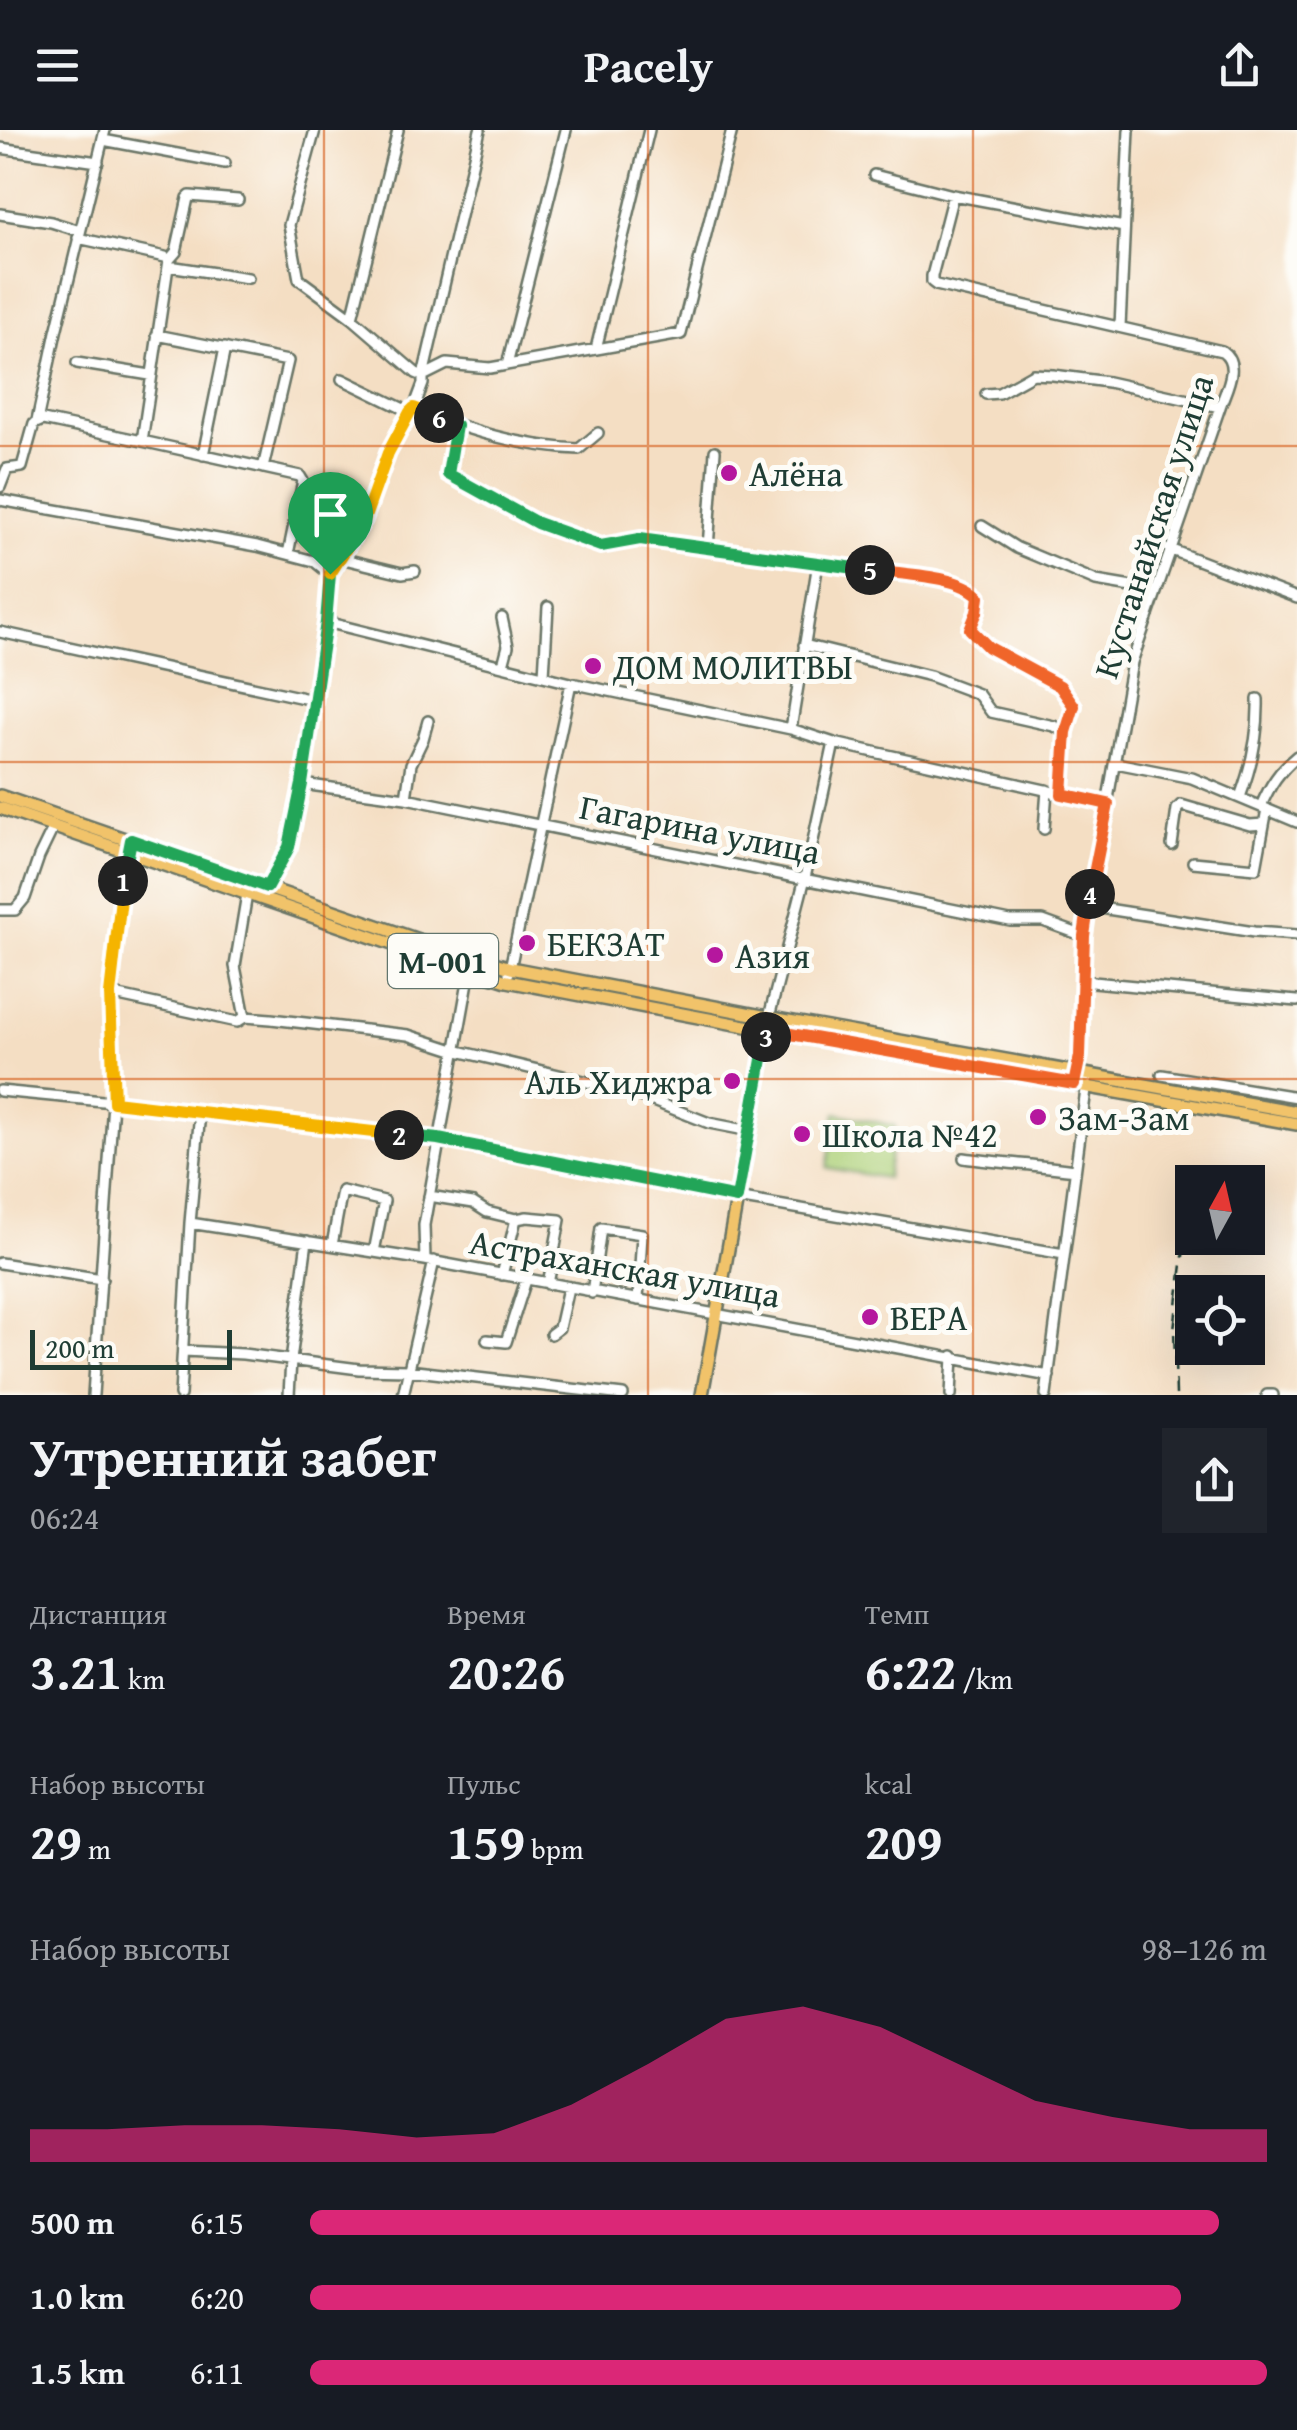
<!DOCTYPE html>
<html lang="ru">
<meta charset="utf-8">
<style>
body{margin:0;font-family:"Gentium Book Plus",serif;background:#20242c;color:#f1f3f6;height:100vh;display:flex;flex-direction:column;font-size:38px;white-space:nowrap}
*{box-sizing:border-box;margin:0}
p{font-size:32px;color:#9ea1a6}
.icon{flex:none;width:55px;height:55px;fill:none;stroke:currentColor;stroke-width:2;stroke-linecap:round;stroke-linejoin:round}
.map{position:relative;height:1265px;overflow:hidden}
.details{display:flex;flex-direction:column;background:#171b24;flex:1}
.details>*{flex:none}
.needle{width:65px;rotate:8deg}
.tools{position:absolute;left:1175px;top:1035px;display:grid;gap:20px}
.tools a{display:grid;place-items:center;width:90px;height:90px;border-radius:0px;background:#171b24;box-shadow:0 10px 40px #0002;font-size:50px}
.scale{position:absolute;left:30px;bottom:25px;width:202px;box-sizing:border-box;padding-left:10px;border:5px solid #1f3d34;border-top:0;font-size:28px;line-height:35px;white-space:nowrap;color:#1f3d34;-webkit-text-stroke:8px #fdfcf7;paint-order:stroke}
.pin{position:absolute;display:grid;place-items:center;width:85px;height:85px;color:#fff;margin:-102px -42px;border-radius:50% 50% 50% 0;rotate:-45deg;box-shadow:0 0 10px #0007}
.pin .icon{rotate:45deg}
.km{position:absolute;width:50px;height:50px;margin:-25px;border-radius:50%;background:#222;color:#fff;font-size:28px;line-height:50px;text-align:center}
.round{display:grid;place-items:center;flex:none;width:105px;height:105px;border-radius:0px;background:#20242c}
.summary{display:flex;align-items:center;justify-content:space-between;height:170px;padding:0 30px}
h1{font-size:55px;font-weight:700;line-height:75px}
.metrics{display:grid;grid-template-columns:repeat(3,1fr);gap:15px;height:170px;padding:10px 30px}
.metrics div{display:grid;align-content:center}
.metrics b{font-size:50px;font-weight:700}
.metrics small{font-size:28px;font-weight:400}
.metrics p{font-size:28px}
.chart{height:280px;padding:20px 30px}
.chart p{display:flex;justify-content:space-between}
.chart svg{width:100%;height:180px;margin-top:10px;fill:#db2777;opacity:.7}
ul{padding:0 30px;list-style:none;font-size:32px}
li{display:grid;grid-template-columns:160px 120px 1fr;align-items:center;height:75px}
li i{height:25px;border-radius:12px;background:#db2777}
header{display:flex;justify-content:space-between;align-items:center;height:130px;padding:0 30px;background:#171b24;font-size:45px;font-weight:700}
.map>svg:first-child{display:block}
.garden{fill:#aed17a;stroke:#668757;stroke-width:2.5}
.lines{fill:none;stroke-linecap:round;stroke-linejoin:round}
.minor-casing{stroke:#6a7566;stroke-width:14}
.major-casing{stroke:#6a7566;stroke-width:16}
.minor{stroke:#fff;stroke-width:9}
.major{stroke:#f1c36a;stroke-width:11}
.rail{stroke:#1f3d34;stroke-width:2.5;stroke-dasharray:15 8;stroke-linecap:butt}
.split-1-casing{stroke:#fff;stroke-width:20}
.split-2-casing{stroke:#fff;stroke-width:20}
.split-3-casing{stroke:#fff;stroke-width:20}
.split-4-casing{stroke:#fff;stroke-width:20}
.split-5-casing{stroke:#fff;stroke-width:20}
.split-6-casing{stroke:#fff;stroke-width:20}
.split-7-casing{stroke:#fff;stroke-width:20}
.split-1{stroke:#22a559;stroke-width:12}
.split-2{stroke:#f5b400;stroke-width:12}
.split-3{stroke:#22a559;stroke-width:12}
.split-4{stroke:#f0652b;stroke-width:12}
.split-5{stroke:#f0652b;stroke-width:12}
.split-6{stroke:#22a559;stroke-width:12}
.split-7{stroke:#f5b400;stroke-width:12}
.grid{fill:none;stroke:#d45610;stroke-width:2.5;stroke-opacity:0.55}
.poi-dot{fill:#b5179e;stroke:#fdfcf7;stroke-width:4}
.labels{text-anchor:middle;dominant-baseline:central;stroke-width:10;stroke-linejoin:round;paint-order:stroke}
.shield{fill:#fdfcf7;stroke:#62766e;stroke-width:2.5}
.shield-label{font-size:32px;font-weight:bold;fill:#1f3d34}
.poi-label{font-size:35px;fill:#1f3d34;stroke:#fdfcf7;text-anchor:start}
.street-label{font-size:35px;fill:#1f3d34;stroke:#fdfcf7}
</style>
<header><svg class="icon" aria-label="menu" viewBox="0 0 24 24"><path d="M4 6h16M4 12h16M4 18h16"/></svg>Pacely<svg class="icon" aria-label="share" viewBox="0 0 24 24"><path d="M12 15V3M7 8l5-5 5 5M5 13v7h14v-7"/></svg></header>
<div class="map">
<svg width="1297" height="1265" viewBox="0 0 1297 1265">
<rect width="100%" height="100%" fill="#fdfcf7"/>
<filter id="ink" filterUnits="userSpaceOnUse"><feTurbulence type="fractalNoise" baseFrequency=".01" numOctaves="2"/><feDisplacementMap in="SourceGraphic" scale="20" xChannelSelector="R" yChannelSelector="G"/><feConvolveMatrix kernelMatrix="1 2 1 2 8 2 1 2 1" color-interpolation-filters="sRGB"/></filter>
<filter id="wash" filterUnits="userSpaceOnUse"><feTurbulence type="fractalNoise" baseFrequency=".0048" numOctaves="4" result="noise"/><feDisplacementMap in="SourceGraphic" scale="40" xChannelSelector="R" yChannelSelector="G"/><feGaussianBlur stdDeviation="2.25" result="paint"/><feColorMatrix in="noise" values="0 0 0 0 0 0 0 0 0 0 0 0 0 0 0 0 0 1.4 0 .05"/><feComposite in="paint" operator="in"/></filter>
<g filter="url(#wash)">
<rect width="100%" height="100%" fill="#f4dec3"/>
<path class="garden" d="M 836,983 L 895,996 L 886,1048 L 827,1038 Z"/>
</g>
<g filter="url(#ink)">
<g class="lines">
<g class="minor-casing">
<path id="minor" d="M 315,0 L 289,95 L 299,149 L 352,188 L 416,243 L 423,246 L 447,234 L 490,238 L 681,204 L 732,0
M 103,10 L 225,33
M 0,18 L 98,32
M 874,45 L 953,65 L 1124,97
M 953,65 L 932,146 L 932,152 L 936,155 L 1222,221 C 1241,234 1226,259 1220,277 L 1132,532 L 1084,806 L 1080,926 L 1075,944
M 0,84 L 51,92 L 80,101
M 78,108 L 165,127 L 169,130 L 142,311 L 300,346 L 303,351 L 288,424
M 169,130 L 176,122 L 188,68 L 190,66 L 238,70
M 169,136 L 248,148
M 352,188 L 398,0
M 1120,197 L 1129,0
M 157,205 L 288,231 L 263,338
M 596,219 L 649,0
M 77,233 L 150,245
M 507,235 L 566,0
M 342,249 L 410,282
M 986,264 L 999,263 L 1033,244 L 1053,245 L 1108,252 L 1220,277
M 414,278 C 465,300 522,317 579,319 L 598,303
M 37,291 L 56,202 L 105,0
M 456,296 L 449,343 L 537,393 L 601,416 L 640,409 L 949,451 L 974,460 L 979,466 L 977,482 L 970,499 L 988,517 L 1059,556 L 1074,576 L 1066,602 L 1062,664
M 203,325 L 225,218
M 0,357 L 7,339 L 22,337 L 34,294 L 43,290 L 142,311
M 0,370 L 257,416 L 314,431 L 330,444
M 982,396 L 1017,418 L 1096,451 L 1155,461
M 708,418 L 715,321
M 1169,419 L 1297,468
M 340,428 L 402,443 L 415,441
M 502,488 L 508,516 L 503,535
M 326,492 L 571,553 L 791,599 L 834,613 L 1108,674
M 0,502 L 313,570
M 804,515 L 930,546 L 978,564 L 991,582 L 1054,596 L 1066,602
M 544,545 L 548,477
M 791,599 L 818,433
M 1116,633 L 1192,648 L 1297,692
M 302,654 L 406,668 L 1010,791 L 1043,791 L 1084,806
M 1240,667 C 1252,635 1259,604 1258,569
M 406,668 L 411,634 L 423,609 L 428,591
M 1261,676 C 1270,655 1279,641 1297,626
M 1044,699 L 1047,660
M 1172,715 L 1177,679 L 1181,675 L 1250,695 L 1264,694
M 1193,732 L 1256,738 L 1267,679
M 267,757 L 289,717 L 302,654 L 326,492 L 330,444 L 364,390 L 388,323 L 414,278 L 423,254 L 423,246 L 480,0
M 1088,776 L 1254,802 L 1297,805
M 0,780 L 15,780 L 25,768 L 39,727 L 54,696
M 509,843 L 571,553
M 1082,851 L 1297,871
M 110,864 L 237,892 L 245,887 L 271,889 L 408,905 L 454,920 L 630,962 L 709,993 L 750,1001
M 245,887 L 235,836 L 247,764
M 769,887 L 805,748 L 834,613
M 1162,945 L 1297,967
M 0,961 L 113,972 L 438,1009 L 737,1068 L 1064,1124
M 964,1028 C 1001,1033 1038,1035 1075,1040
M 429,1066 L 473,1073 L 487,1082 L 516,1089 L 502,1145
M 516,1089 L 527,1087 L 560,1090 L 548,1154
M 190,1093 L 425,1130 L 1049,1246
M 332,1115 L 342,1061 L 384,1071 L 374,1122
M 425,1130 L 424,1095 L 471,835
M 0,1133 L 102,1149
M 592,1163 L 601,1098 L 642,1104 L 638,1170
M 551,1204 L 559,1198 L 568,1158
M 487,1210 L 506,1212 L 526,1150
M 184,1221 L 243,1224 L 359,1239 L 408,1240 L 623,1265
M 93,1265 L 113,972 L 110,864 L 119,775 L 129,720
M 180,1265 L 190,1093 L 200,982
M 289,1265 L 291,1230 L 307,1111
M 403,1265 L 434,1131
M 951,1265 L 953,1226
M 1046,1265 L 1087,952
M 1267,1265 L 1273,1265"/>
</g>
<g class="major-casing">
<path id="major" d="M 0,666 L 433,815 L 511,838 L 783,890 L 1297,982
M 0,678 L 418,823 L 507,851 L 767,900 L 1297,994
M 702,1265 L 768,895"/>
</g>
<use href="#minor" class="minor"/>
<use href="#major" class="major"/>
<path class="rail" d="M 1176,1265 L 1174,1199 L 1189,1078"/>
</g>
</g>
<g class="lines" filter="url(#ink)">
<g class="split-1-casing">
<path id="split-1" d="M 123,751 L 131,710 L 267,757 L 289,717 L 302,654 L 326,492 L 330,444"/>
</g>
<g class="split-2-casing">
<path id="split-2" d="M 123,751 L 110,864 L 114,972 L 399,1005"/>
</g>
<g class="split-3-casing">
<path id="split-3" d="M 399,1005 L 438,1009 L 737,1068 L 766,907"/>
</g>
<g class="split-4-casing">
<path id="split-4" d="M 766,907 L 768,900 L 1074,954 L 1080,926 L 1084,806 L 1090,764"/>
</g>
<g class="split-5-casing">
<path id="split-5" d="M 870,440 C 899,444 959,445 979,466 L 977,482 L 970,499 L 988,517 L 1060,556 L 1074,576 L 1066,602 L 1062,664 L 1108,674 L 1090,764"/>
</g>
<g class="split-6-casing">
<path id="split-6" d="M 439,288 L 456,296 L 448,344 L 537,393 L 601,416 L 640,409 L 870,440"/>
</g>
<g class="split-7-casing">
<path id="split-7" d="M 330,444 L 364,390 L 388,323 L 410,282 L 414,278 L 439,288"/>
</g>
<use href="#split-1" class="split-1"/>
<use href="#split-2" class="split-2"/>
<use href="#split-3" class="split-3"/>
<use href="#split-4" class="split-4"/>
<use href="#split-5" class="split-5"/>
<use href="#split-6" class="split-6"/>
<use href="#split-7" class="split-7"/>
</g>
<path class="grid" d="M 324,0 L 324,1265M 648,0 L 648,1265M 973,0 L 973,1265M 0,316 L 1297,316M 0,632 L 1297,632M 0,949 L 1297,949"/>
<g class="poi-dot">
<circle cx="729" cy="343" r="10"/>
<circle cx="593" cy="536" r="10"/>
<circle cx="527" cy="813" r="10"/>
<circle cx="715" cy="825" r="10"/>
<circle cx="732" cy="951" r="10"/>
<circle cx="1038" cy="987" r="10"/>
<circle cx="802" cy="1004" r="10"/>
<circle cx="870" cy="1187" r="10"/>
</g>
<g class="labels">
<rect class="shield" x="388" y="804" width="110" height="54" rx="8"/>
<g class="shield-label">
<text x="443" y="831">M-001</text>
</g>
<g class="poi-label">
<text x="749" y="343">Алёна</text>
<text x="613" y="536">ДОМ МОЛИТВЫ</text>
<text x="547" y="813">БЕКЗАТ</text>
<text x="735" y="825">Азия</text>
<text x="712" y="951" text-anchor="end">Аль Хиджра</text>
<text x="1058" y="987">Зам-Зам</text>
<text x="822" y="1004">Школа №42</text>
<text x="890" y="1187">ВЕРА</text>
</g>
<g class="street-label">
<text transform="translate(1153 396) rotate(-72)">Кустанайская улица</text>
<text transform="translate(700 699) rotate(11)">Гагарина улица</text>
<text transform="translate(625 1138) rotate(10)">Астраханская улица</text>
</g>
</g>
</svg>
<div class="tools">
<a><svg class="needle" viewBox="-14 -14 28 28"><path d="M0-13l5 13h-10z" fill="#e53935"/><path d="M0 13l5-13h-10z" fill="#9ea1a6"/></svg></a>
<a><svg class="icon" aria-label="locate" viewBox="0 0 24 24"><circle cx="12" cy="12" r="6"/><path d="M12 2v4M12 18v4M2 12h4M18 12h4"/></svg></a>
</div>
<div class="scale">200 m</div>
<div class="pin" style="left:330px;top:444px;background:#1e9e55"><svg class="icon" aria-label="arrive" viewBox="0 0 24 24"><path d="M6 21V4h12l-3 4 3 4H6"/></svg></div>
<b class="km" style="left:123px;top:751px">1</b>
<b class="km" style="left:399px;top:1005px">2</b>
<b class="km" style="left:766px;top:907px">3</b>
<b class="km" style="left:1090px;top:764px">4</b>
<b class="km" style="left:870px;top:440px">5</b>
<b class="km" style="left:439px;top:288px">6</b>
</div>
<section class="details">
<div class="summary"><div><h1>Утренний забег</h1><p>06:24</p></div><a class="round"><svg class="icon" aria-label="share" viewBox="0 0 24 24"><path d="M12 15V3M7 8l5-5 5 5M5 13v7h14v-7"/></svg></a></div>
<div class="metrics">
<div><p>Дистанция</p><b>3.21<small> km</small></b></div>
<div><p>Время</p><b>20:26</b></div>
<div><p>Темп</p><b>6:22<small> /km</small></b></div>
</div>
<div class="metrics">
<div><p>Набор высоты</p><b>29<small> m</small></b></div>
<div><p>Пульс</p><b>159<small> bpm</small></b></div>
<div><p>kcal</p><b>209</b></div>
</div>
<div class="chart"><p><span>Набор высоты</span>98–126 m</p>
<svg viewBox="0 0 160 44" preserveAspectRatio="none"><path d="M0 44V36L10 36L20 35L30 35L40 36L50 38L60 37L70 30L80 20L90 9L100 6L110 11L120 20L130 29L140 33L150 36L160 36V44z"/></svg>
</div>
<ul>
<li><b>500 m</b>6:15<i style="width:95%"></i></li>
<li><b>1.0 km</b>6:20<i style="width:91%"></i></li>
<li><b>1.5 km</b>6:11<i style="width:100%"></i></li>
</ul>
</section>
